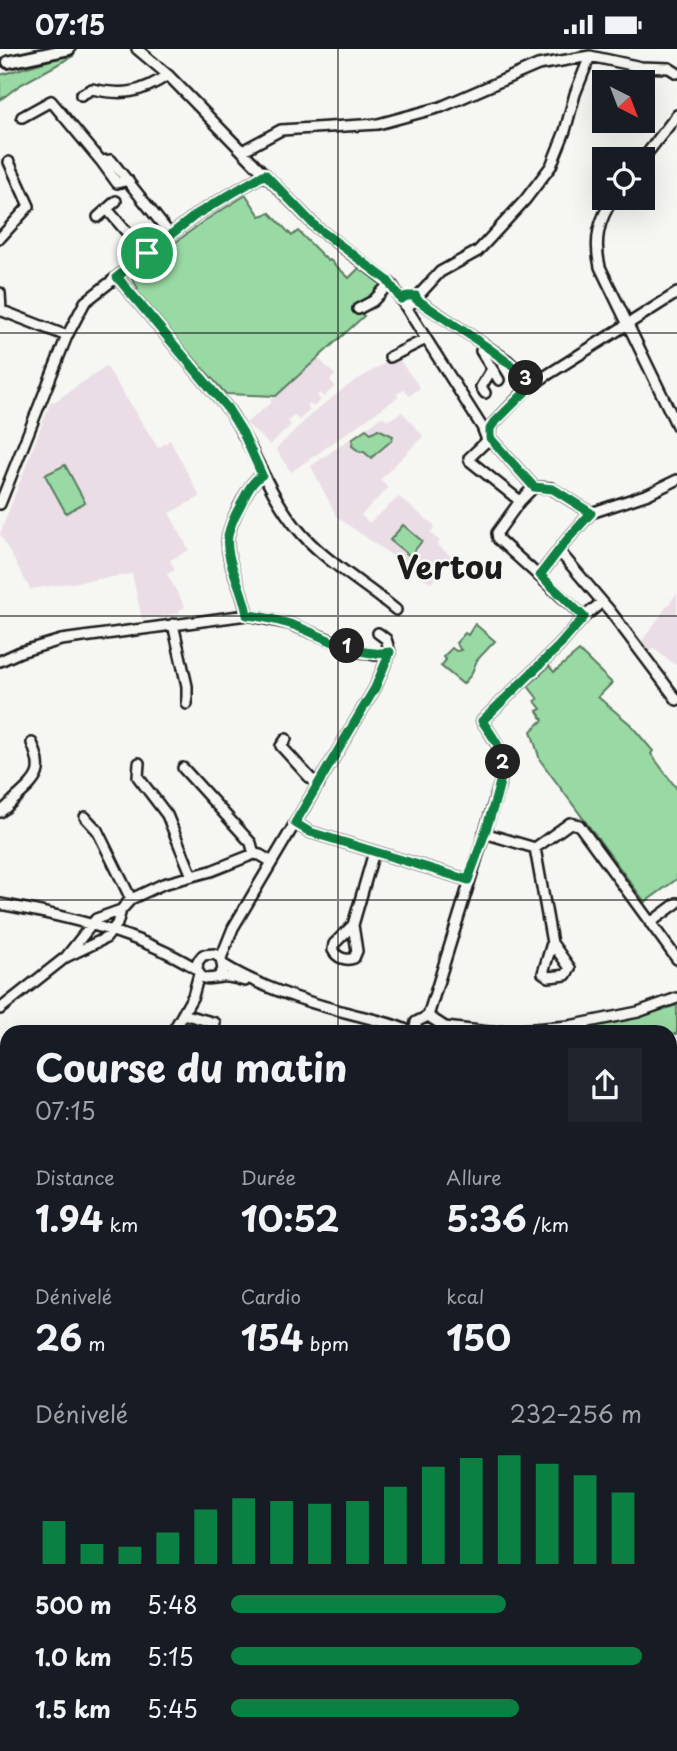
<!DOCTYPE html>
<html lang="fr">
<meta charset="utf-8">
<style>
body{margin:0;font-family:"Playpen Sans",sans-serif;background:#20242c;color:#f1f3f6;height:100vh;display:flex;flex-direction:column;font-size:26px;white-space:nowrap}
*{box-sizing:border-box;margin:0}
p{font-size:23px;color:#9ea1a6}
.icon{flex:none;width:38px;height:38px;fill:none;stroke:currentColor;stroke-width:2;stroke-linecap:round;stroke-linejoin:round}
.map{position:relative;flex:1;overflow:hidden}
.panel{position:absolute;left:0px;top:976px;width:677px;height:726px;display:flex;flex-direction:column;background:#171b24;border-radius:21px 21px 0 0;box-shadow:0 7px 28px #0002}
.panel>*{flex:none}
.needle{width:46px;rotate:138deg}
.tools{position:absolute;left:592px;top:21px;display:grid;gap:14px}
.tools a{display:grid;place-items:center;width:63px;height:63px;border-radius:0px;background:#171b24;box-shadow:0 7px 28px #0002;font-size:35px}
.pin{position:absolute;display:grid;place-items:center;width:60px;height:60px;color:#fff;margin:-30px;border:4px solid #fff;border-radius:50%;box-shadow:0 2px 7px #0007}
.km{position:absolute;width:35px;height:35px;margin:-18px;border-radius:50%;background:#222;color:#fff;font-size:19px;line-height:35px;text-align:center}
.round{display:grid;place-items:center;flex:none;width:74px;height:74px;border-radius:0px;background:#20242c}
.summary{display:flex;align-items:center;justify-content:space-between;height:119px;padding:0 35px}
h1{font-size:38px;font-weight:700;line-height:52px}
.stats{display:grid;grid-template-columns:repeat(3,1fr);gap:10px;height:119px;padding:7px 35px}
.stats div{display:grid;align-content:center}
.stats b{font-size:35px;font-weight:700}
.stats small{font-size:19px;font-weight:400}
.stats p{font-size:19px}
.chart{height:196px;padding:14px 35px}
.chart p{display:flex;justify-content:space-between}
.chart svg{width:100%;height:126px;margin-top:7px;stroke:#0b8043;stroke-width:6}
ul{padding:0 35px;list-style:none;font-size:23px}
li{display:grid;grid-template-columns:112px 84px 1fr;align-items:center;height:52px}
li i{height:18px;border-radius:9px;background:#0b8043}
.status{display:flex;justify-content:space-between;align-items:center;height:49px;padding:0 35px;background:#171b24;direction:ltr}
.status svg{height:19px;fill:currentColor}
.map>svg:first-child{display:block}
.built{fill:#eadde6}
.green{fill:#99daa4;stroke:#5a7b60;stroke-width:2}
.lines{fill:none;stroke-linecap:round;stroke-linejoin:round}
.stream{stroke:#5f8f97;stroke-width:2}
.minor-casing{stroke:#1c1c1c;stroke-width:14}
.major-casing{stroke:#1c1c1c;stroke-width:16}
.minor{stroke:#f6f6f2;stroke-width:9}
.major{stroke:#f6f6f2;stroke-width:10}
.route-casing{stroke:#fff;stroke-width:14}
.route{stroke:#0b8043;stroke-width:9}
.grid{fill:none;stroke:#1c1c1c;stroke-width:2;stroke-opacity:0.55}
.labels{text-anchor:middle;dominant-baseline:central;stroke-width:5;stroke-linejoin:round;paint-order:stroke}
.district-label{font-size:32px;font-weight:bold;fill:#1c1c1c;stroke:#f6f6f2}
</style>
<div class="status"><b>07:15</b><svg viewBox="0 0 49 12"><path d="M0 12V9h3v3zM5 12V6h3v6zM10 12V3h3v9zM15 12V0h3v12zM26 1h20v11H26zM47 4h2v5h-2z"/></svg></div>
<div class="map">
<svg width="677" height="1702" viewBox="0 0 677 1702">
<rect width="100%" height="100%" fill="#f6f6f2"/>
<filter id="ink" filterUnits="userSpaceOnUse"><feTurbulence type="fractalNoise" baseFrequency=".0143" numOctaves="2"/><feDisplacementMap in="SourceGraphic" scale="14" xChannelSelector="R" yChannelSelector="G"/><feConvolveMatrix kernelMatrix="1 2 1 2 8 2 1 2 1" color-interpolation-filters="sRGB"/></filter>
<g filter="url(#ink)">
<path class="built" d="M 317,308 L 335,326 L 330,331 L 335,337 L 324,348 L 319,344 L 317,347 L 321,351 L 313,358 L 310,354 L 307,356 L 310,361 L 299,371 L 294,366 L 288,372 L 291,376 L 270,396 L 246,374 L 272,353 L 270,350 L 276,347 Z
M 398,309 L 420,339 L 409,347 L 404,340 L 397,345 L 398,348 L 291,423 L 276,400 L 316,361 L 350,335 L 387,313 L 389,315 Z
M 106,317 L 158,399 L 170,391 L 200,448 L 169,464 L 189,501 L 170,511 L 175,521 L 167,525 L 185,558 L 179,561 L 179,564 L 142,570 L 132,525 L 30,540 L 0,485 L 51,352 L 54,353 Z
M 402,363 L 423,387 L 380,431 L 388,439 L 361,466 L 369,474 L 399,448 L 435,477 L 430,484 L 440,492 L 437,496 L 452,508 L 431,534 L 337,468 L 311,417 L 383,367 L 387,372 Z
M 677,544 L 677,617 L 653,599 L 650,603 L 641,593 Z"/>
<path class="green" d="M 71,5 L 73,7 L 20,36 L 0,51 L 0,26 Z
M 246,146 L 260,167 L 270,164 L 292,187 L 298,182 L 328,212 L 330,211 L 349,229 L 360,218 L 381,232 L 382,241 L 359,262 L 364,267 L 276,347 L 226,345 L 134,243 L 138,239 L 132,230 L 132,226 L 204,172 Z
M 366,380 L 371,384 L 378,380 L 393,387 L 391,392 L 371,409 L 364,403 L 360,403 L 352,397 L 353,389 Z
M 65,416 L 85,453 L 66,464 L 45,426 Z
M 403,476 L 422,492 L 410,507 L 390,491 Z
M 475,575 L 495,592 L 477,611 L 471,626 L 463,635 L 441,617 L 446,611 L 443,608 L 452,599 L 456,602 L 461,601 L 456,594 L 465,584 L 468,586 Z
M 579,602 L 612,634 L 598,648 L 630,675 L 653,702 L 651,705 L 677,740 L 677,830 L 645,853 L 540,711 L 531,682 L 543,671 L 537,662 L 541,660 L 535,652 L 538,650 L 528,637 L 549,617 L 554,623 Z
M 677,956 L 677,985 L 635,979 L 634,983 L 545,984 C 591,979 633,971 677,956 Z
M 677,1211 L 677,1702 L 635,1702 L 634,1696 L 670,1696 L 670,1214 Z
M 0,1634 L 7,1635 L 7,1696 L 331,1696 L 337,1702 L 0,1702 Z"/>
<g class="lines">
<path class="stream" d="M 670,1486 L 677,1472
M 616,1696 L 616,1702"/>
<g class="minor-casing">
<path id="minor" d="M 137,0 L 168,26 L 316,178 L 392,236 L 482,378 L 487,391
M 81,46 L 92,40 C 123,47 141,44 168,26
M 22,68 L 51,52 L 101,112 L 111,111 L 170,185
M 242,102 L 281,81 L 378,75 L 441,58 L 538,16 L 590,7 L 641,18 L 669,19 L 677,24
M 642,111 L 677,66
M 101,112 L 117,134 L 128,131
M 614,149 C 598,171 594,192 600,218 L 677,377
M 107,160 L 136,194 L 147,204
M 98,168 L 116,152
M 0,189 L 29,157 L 9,113
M 117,228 L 228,360 C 254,398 266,441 296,478 C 323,512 363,533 396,561
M 0,244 L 1,261
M 416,250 L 507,311 L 533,335
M 407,259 L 440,223 L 478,202 L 525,151 L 551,117 L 565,82 L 575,45 L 590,7
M 358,260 L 373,252 L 390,234
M 0,261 L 67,287
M 485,297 L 481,302 L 499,331
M 390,308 L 426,290
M 485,344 L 481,338 L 492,320
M 490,389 L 490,380 L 493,375 L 526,341 L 544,328 L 677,244
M 534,438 L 551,439 L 591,464 L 648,445 L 677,431
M 520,452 L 470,412 L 469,409 L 490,389 L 534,438 L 520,452 L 497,484 L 498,490 L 584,568
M 0,455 L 67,287 L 85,253 L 197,165 L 265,125
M 559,502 L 610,562 L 677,651
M 540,526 L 566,492 L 591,464
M 247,566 C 244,541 224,511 228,487 C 230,476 235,466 240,456 C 246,445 251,433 262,426
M 173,575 L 187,637 L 187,655
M 378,584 L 386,590 L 390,603
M 0,612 L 20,603 L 61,591 L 247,566 L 290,575 L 361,603 L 375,606 L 390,603
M 286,690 L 281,697 L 310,729 L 319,735
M 139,714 L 138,728 L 167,766 L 192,827
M 183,719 L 251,794 L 254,805
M 0,763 C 7,759 11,753 17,748 C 39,728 44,723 32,694
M 85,768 L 97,781 L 131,850
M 295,774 L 310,783 L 468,831
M 484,784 L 535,799 L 570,774 L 579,776 L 677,910
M 535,799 L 552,894 L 543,924 L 549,928 L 566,926 L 570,919 L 552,894
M 0,855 C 66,867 139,884 197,920
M 650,874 L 677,854
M 353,876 L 334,895 L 333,901 C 337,909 346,912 354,909 L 357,902 L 353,876 L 374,803
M 66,908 L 96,870 L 121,861 L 131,850 L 163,835 L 211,822 L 254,805 L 260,806 L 272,813
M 221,909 L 233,879 L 375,639 L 390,603
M 224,916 C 263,940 312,955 356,966 C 376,971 395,975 413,984
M 218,928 L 223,921 L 221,909 L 214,905 L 203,906 L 198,912 L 197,920 C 202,933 209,930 221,928 C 229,927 237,930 245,932
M 0,960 L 66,908 L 106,889 L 117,875 L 121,861
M 183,965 L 215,974 L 213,984
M 428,967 L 500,734 C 506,704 499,697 482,672 L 559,597 L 584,568 L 602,553
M 172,984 L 193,947 L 199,925
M 414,984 L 416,973 L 428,967 L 445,978 L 489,983
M 484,984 L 569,977 L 638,963 L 677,949
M 670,1045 L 677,1044
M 670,1168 L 677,1169
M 0,1335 L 7,1276
M 339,1696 L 345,1702
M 631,1696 L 632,1702
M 540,1702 L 542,1696"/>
</g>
<g class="major-casing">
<path id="major" d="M 8,13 L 69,0"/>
</g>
<use href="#minor" class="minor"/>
<use href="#major" class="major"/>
</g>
</g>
<g class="lines" filter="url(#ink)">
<g class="route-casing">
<path id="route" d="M 265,125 L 316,178 L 387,231 L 401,250 L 407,247 L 416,247 L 416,250 C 456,278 498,302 533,335 L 493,375 L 490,380 L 490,389 L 534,438 L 553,440 L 591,464 L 566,492 L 540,526 L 584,568 L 559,597 L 482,672 C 489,682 498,694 502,705 C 509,724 476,808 468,831 L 310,783 L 295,774 L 375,639 L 390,603 C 356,610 322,585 290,575 C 276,571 261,567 247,566 C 244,541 224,510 228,487 C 230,476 235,466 240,457 C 246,445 251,433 262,426 L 243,384 L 228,360 L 117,228 L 197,165 Z"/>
</g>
<use href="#route" class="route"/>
</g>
<path class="grid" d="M 338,0 L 338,984M 0,284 L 677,284M 0,567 L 677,567M 0,851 L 677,851M 0,1135 L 7,1135M 670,1135 L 677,1135M 0,1418 L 7,1418M 670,1418 L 677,1418M 338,1696 L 338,1702"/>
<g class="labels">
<g class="district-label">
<text x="450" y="517">Vertou</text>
</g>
</g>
</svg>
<div class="tools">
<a><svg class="needle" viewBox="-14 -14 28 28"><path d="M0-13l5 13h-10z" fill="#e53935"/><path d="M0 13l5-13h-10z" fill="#9ea1a6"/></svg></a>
<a><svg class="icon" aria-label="locate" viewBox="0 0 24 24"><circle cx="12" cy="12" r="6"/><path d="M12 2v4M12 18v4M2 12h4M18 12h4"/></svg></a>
</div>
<div class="pin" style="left:147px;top:204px;background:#1e9e55"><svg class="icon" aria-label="arrive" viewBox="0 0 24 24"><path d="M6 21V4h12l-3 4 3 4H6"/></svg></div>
<b class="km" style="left:347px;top:597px">1</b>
<b class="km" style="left:503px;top:713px">2</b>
<b class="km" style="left:526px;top:329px">3</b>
<section class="panel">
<div class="summary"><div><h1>Course du matin</h1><p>07:15</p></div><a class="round"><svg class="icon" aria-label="share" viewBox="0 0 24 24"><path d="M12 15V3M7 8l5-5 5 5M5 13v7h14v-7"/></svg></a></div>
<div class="stats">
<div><p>Distance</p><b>1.94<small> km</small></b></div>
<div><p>Durée</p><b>10:52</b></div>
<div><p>Allure</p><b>5:36<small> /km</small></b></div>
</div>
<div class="stats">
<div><p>Dénivelé</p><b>26<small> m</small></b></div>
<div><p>Cardio</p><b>154<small> bpm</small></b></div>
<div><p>kcal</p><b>150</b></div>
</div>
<div class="chart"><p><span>Dénivelé</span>232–256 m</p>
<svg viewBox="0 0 160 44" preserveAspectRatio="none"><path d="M5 44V29M15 44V37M25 44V38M35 44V33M45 44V25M55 44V21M65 44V22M75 44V23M85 44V22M95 44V17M105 44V10M115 44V7M125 44V6M135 44V9M145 44V13M155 44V19"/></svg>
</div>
<ul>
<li><b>500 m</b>5:48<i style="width:67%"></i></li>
<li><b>1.0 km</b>5:15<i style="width:100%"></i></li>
<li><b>1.5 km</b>5:45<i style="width:70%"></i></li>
</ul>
</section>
</div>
